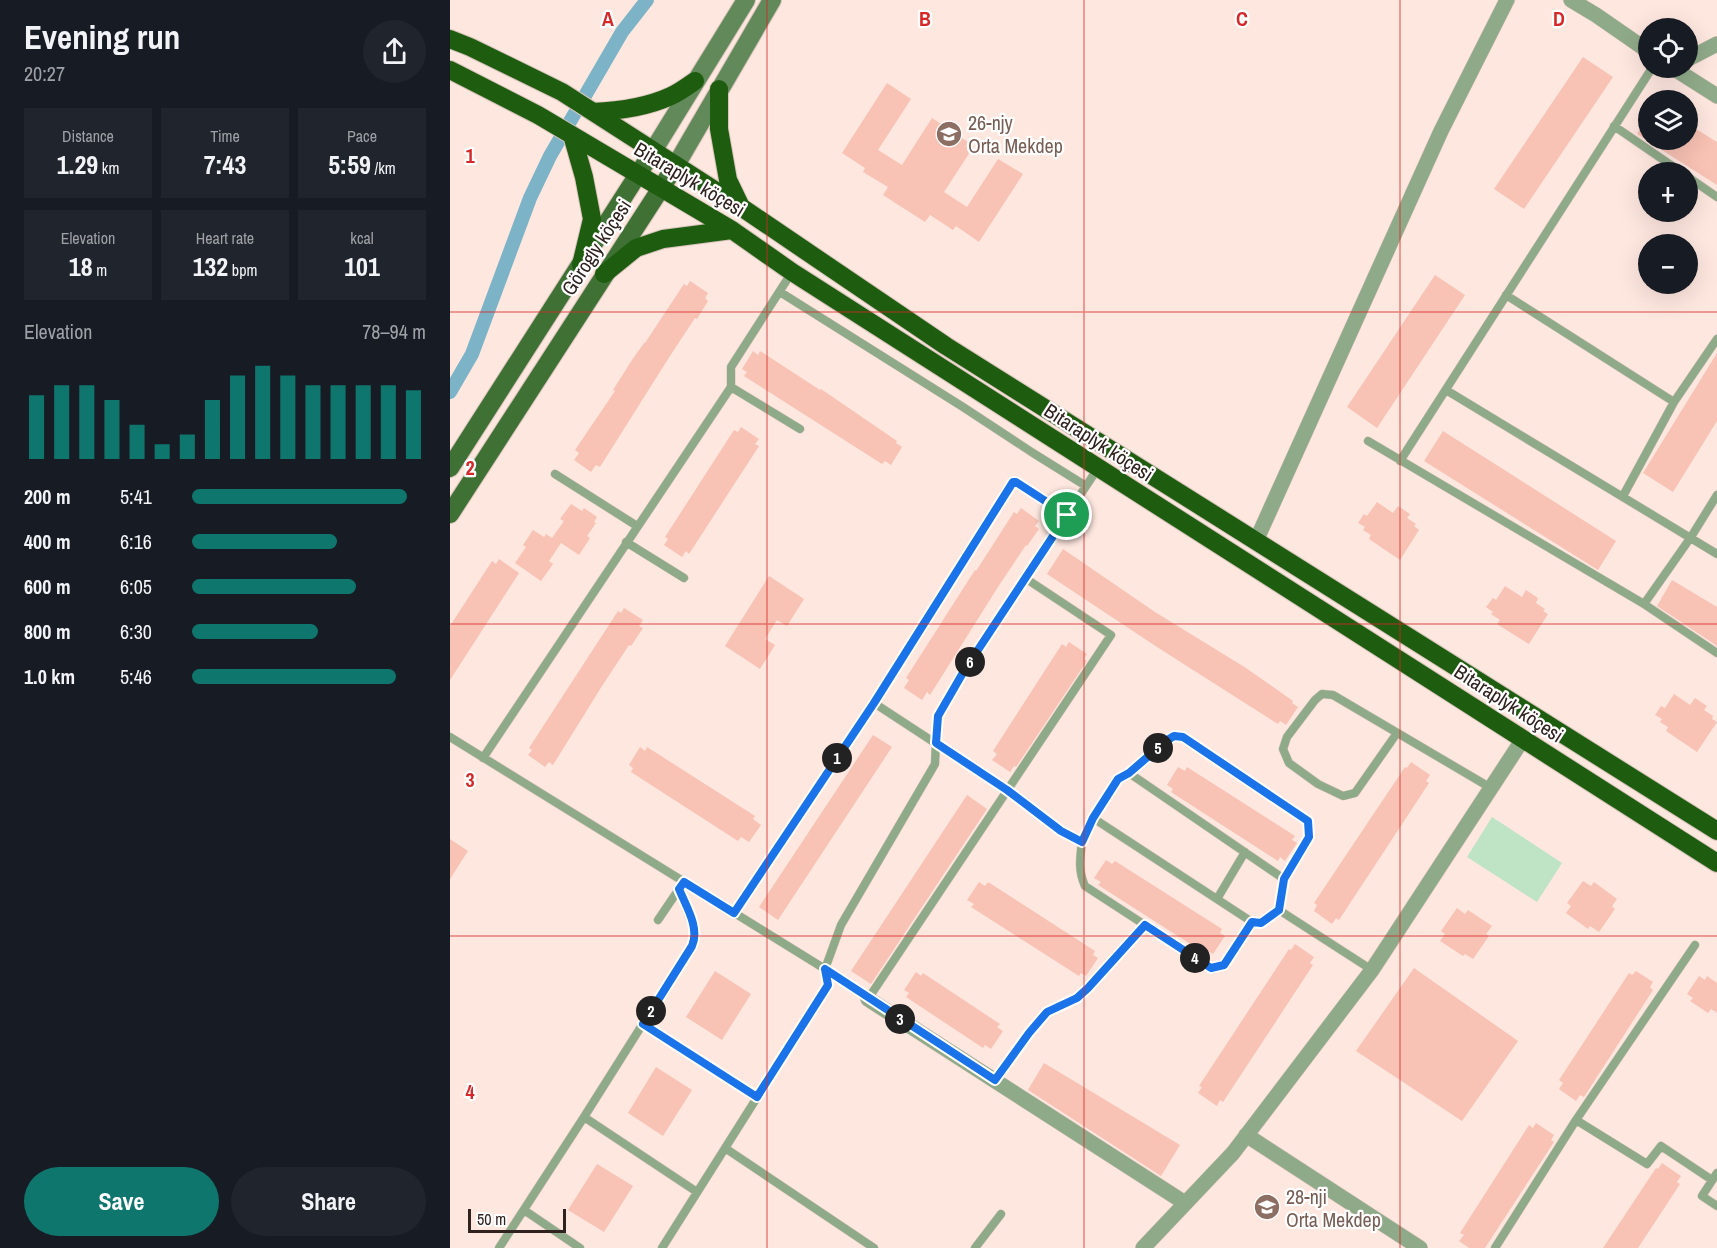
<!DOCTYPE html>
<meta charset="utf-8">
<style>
body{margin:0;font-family:"Archivo Narrow",sans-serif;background:#20242c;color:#f1f3f6;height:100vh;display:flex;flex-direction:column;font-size:22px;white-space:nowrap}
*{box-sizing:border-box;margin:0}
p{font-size:20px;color:#9ea1a6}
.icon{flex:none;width:33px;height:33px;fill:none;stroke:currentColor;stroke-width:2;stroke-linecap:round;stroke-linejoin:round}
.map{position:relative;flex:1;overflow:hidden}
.sheet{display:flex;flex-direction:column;background:#171b24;width:450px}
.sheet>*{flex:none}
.buttons{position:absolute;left:1188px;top:18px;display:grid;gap:12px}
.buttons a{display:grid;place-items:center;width:60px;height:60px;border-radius:50%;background:#171b24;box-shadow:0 6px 24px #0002;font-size:30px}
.scale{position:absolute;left:18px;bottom:15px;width:98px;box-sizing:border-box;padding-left:6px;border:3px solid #30221e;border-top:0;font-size:16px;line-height:21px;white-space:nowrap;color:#30221e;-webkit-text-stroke:4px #fff;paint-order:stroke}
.pin{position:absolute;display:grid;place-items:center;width:51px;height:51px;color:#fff;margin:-26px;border:3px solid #fff;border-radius:50%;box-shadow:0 2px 6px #0007}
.km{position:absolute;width:30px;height:30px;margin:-15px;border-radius:50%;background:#222;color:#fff;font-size:16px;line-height:30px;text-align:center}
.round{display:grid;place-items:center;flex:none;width:63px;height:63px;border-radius:32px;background:#20242c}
.headline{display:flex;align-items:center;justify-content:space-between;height:102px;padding:0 24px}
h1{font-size:33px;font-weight:700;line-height:45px}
.figures{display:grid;grid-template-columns:repeat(3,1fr);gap:9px;height:102px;padding:6px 24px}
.figures div{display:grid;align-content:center;border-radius:0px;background:#20242c;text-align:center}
.figures b{font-size:26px;font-weight:700}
.figures small{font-size:16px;font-weight:400}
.figures p{font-size:16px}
.chart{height:168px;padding:12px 24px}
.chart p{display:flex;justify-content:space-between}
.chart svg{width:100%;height:108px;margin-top:6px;stroke:#0f766e;stroke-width:6}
.action{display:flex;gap:12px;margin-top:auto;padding:12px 24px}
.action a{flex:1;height:69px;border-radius:36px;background:#0f766e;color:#fff;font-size:24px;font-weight:700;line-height:69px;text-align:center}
.action a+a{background:#20242c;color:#f1f3f6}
ul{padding:0 24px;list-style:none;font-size:20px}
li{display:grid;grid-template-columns:96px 72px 1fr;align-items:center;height:45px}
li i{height:15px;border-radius:8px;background:#0f766e}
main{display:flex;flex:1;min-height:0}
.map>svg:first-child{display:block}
.green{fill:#bee3c5}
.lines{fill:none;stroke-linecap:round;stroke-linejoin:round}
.canal{stroke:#7cb3c7;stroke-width:14}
.building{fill:#f8c2b4}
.lane-casing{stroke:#d9c4bc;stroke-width:9}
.street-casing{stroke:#d9c4bc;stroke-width:16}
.secondary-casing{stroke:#d9c4bc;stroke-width:20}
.primary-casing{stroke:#d9c4bc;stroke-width:20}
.highway-casing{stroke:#d9c4bc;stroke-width:20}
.lane{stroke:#8faa89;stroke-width:8}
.street{stroke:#8faa89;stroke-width:15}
.secondary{stroke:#618959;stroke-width:18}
.primary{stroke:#3f7135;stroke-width:18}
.highway{stroke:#1e5d10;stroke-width:18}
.route-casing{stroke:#fff;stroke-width:12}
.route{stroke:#1a73e8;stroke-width:8}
.grid{fill:none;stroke:#d62828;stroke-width:1.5;stroke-opacity:0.55}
.labels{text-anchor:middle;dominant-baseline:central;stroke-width:4.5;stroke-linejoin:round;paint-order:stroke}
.education-label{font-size:20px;fill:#785e54;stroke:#fff;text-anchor:start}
.street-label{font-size:20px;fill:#30221e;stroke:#fff}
.grid-label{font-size:20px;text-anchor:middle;font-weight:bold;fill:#d62828;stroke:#fff;stroke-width:4.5;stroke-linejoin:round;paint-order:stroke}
</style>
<main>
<section class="sheet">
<div class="headline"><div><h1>Evening run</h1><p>20:27</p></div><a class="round"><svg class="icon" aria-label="share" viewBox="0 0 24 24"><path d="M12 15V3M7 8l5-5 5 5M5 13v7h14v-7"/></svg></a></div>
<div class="figures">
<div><p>Distance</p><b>1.29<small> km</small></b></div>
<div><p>Time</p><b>7:43</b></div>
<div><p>Pace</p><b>5:59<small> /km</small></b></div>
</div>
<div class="figures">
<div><p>Elevation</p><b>18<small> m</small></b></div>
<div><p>Heart rate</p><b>132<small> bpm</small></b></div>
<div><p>kcal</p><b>101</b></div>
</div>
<div class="chart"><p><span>Elevation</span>78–94 m</p>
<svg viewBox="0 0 160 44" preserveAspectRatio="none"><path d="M5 44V18M15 44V14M25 44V14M35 44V20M45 44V30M55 44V38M65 44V34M75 44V20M85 44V10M95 44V6M105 44V10M115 44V14M125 44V14M135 44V14M145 44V14M155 44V16"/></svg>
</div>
<ul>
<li><b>200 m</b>5:41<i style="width:92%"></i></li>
<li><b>400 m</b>6:16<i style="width:62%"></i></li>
<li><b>600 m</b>6:05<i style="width:70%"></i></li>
<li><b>800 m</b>6:30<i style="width:54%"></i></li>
<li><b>1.0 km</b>5:46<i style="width:87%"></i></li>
</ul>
<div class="action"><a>Save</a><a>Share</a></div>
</section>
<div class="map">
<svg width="1267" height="1248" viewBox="0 0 1267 1248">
<rect width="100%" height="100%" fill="#fee7df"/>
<path class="green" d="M 1042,817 L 1112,863 L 1087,902 L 1017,857 Z"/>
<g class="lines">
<path class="canal" d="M 0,392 L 22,354 L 80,198 L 100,156 L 172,32 L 197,0"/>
</g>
<path class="building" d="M 1133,57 L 1163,77 L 1074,209 L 1044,189 Z
M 437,83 L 461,99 L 428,150 L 452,165 L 482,118 L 524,146 L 494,192 L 517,207 L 548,159 L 573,174 L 529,242 L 506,226 L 503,230 L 480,215 L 475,222 L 433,195 L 438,187 L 413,172 L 415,168 L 392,153 Z
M 1198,115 L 1198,140 L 1238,140 L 1238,124 L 1267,142 L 1267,185 L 1187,134 Z
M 985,275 L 1015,295 L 927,428 L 897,407 Z
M 240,281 L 258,293 L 255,298 L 258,301 L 247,319 L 245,318 L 218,359 L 150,467 L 146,465 L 141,472 L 124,460 L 129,453 L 125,450 L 165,391 L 163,390 L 182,360 L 194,343 L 195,343 L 234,284 L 237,286 Z
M 303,351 L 308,355 L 310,351 L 370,390 L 371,389 L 447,441 L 446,443 L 452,447 L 441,465 L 435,461 L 432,464 L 294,376 L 297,372 L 292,369 Z
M 1267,353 L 1267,421 L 1223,492 L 1193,473 Z
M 291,427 L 309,439 L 305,444 L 309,446 L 239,554 L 236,551 L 232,557 L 214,545 L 218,539 L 215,537 L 284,430 L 288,432 Z
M 993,431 L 1166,541 L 1148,570 L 974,461 Z
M 927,502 L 943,513 L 948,506 L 960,514 L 957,518 L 966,524 L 964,526 L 969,530 L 950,560 L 919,539 L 921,535 L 913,530 L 915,527 L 908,523 L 914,514 L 917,516 Z
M 121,504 L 132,511 L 134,508 L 147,517 L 144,522 L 146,523 L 137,536 L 140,538 L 129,555 L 111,543 L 99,561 L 103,564 L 91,581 L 65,563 L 76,547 L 73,545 L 83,530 L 94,537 L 96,534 L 102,538 L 114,521 L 110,519 Z
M 571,508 L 589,521 L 585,526 L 589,529 L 577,546 L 576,545 L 548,587 L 480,695 L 477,692 L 472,700 L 454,688 L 459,680 L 456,678 L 525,570 L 526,571 L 564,512 L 567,514 Z
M 613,549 L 705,612 L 796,668 L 843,701 L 842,703 L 848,707 L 836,725 L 830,721 L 828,724 L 707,647 L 597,574 Z
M 49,559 L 69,573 L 0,680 L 0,626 L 42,561 L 46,564 Z
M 319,576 L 354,599 L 337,626 L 327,620 L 315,639 L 325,645 L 310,669 L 275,646 Z
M 1222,580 L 1267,607 L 1267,646 L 1207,606 Z
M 1055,586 L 1072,597 L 1076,590 L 1088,598 L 1086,603 L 1095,609 L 1093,611 L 1098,614 L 1079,644 L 1047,624 L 1050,620 L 1041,614 L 1043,612 L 1036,607 L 1043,598 L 1046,600 Z
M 174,608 L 193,620 L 189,626 L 193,628 L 181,646 L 179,645 L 152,686 L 103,765 L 99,762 L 95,767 L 78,755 L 82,750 L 79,748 L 168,611 L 171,613 Z
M 619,642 L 637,654 L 634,659 L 637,661 L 566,767 L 564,766 L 560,772 L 542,760 L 547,754 L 543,751 L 612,644 L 616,647 Z
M 1224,694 L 1240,705 L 1245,698 L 1257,706 L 1254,710 L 1263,716 L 1262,719 L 1267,722 L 1247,752 L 1216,731 L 1218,727 L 1210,722 L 1212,719 L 1205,715 L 1211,706 L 1215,708 Z
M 423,735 L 442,747 L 328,920 L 309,907 Z
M 190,747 L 195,751 L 197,747 L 305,816 L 303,819 L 311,825 L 299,842 L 291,837 L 288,841 L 181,772 L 183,768 L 179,765 Z
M 961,762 L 980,775 L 976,781 L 979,783 L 889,920 L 886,918 L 882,924 L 864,911 L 867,905 L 864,903 L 955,767 L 957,768 Z
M 728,767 L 735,771 L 737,767 L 845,836 L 842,840 L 847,843 L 835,861 L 830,857 L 828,861 L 721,792 L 723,789 L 717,785 Z
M 517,795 L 537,809 L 421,984 L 401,971 Z
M 0,839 L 18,851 L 0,879 Z
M 656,860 L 662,864 L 665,861 L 772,929 L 770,933 L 775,936 L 763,954 L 758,951 L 756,954 L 648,885 L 651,882 L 644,878 Z
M 1133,881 L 1141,886 L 1144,882 L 1167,899 L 1162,906 L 1165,909 L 1149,932 L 1140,926 L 1138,929 L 1116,913 L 1121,906 L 1117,903 Z
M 529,882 L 535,886 L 538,882 L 645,951 L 643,955 L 648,958 L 636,976 L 631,973 L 629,976 L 521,907 L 524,904 L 517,900 Z
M 1007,908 L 1015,914 L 1018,910 L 1042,926 L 1036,934 L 1039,936 L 1023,959 L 1015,954 L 1013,956 L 990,941 L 995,934 L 991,931 Z
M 845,944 L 864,957 L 860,963 L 863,965 L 773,1102 L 770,1100 L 767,1106 L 748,1093 L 752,1087 L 749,1086 L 839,949 L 841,950 Z
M 964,968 L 1068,1041 L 1012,1121 L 906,1051 Z
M 265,971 L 301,994 L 272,1040 L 236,1017 Z
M 1186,971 L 1203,982 L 1200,987 L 1203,990 L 1134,1097 L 1130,1095 L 1126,1101 L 1109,1089 L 1113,1083 L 1109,1080 L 1179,973 L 1182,975 Z
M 466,972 L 471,976 L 473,973 L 550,1024 L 547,1027 L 553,1031 L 541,1049 L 535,1045 L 533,1048 L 456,997 L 459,993 L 454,990 Z
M 1249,976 L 1255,980 L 1257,976 L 1267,983 L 1267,1013 L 1261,1009 L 1258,1013 L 1240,1001 L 1243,998 L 1237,994 Z
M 594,1063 L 730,1145 L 711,1176 L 578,1090 Z
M 206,1067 L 242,1090 L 213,1136 L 178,1113 Z
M 1086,1123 L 1104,1135 L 1101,1140 L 1104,1142 L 1035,1248 L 1019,1248 L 1009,1241 L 1014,1235 L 1010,1233 L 1079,1125 L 1083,1128 Z
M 1212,1163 L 1231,1176 L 1227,1182 L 1230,1184 L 1188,1248 L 1153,1248 L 1206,1168 L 1208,1169 Z
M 147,1164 L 183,1186 L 154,1232 L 118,1210 Z"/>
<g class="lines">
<g class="lane-casing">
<path id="lane" d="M 1164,126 L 1231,172
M 1238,177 L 1267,197
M 342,272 L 281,367 L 281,387 L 350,429
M 330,292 L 513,407 L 583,453 L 636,486
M 1056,295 L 1224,402
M 996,390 L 1267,554
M 918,441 L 1194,604 L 1267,653
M 950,461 L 1202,68
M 105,474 L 187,526
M 1173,496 L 1224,402 L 1267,339
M 617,515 L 566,482 L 560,484 L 424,703 L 557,790 L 611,831 L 632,842 L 643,818 L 668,779 L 679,773 L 834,879 L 829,910 L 922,970
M 176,542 L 234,578
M 1194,604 L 1241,537 L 1267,495
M 947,733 L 905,793 L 893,796 L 868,784 L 839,763 L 833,749 L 837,737 L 865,700 L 872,694 L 883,695 L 1041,788
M 0,737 L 375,969 L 391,925 L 485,764 L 487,716 L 514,671 L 648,468
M 33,758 L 281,387
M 679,773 L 716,741 L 724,736 L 733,737 L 850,815 L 858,821 L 859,837 L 834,879
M 643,818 L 802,922 L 811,923 L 829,910
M 632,842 C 630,858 628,871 635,886 L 761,968 L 774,965 L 802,922
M 767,899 L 795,852
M 284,913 L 424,703
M 208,920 L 231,886
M 1245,945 L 1126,1120 L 1197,1164 L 1211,1146 L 1262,1180
M 375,969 L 418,999 L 661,635 L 575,578
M 193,1024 L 307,1097
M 545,1080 L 579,1033 L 597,1012 L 627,998 L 638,989 L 695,925
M 134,1117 L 247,1192
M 275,1148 L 424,1248
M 1267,1173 L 1252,1196 L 1267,1206
M 74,1210 L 130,1248
M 49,1248 L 134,1117 L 242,946 L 245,940 L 245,933 L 229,889
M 212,1248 L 378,985 L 375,969
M 525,1248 L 551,1214
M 1045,1248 L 1126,1120"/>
</g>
<g class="street-casing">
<path id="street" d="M 1121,0 L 1146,15 L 1198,51
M 1238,59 L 1267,44
M 1223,68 L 1267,96
M 806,541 L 991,131 L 1057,0
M 418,999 L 735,1203
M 796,1135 L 970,1248
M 693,1248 L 783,1153 L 922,970 L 1073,739"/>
</g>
<g class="secondary-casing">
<path id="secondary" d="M 203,151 L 296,0
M 226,165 L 322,0"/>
</g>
<g class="primary-casing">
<path id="primary" d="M 0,468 L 203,151
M 0,514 L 226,165"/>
</g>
<g class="highway-casing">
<path id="highway" d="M 0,39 L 20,47 L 112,92 L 291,207 L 496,346 L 1267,831
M 0,70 L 88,115 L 282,230 L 342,272 L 1267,863
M 269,89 L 269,129 L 278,180 L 291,207
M 143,112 C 169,111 197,107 221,96 C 230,92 238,86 245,81
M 122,135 L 134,177 L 142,219 L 131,265
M 154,274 L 186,248 L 213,239 L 282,230"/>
</g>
<use href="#lane" class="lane"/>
<use href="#street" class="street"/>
<use href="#secondary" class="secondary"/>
<use href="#primary" class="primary"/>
<use href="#highway" class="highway"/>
</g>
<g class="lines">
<g class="route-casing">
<path id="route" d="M 563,482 L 566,482 L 617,515 L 514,671 L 488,716 L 486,743 L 557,790 L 611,831 L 632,842 L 643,818 L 668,779 L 679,773 L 716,741 L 724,736 L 733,737 L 858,821 L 859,837 L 834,879 L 829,910 L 811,923 L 802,922 L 774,965 L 761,968 L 695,925 L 638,988 L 627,998 L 597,1012 L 579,1033 L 545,1080 L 375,969 L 378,985 L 307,1097 L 193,1024 L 242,946 C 250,928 236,906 229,889 L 234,882 L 284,913 L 424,703 Z"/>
</g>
<use href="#route" class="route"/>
</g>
<path class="grid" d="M 317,0 L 317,1248M 634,0 L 634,1248M 950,0 L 950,1248M 0,312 L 1267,312M 0,624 L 1267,624M 0,936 L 1267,936"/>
<defs>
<g id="school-disc" transform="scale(1.35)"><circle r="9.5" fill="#8d6e63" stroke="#fff"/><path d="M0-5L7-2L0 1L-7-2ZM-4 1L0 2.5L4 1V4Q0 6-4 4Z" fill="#fff"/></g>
</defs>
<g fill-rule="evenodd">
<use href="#school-disc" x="499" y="134"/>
<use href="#school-disc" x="817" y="1207"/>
</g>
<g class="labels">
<g class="education-label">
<text x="518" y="122">26-njy<tspan x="518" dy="23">Orta Mekdep</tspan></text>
<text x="836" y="1196">28-nji<tspan x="836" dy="23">Orta Mekdep</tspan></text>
</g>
<g class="street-label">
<text transform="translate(240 179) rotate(31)">Bitaraplyk köçesi</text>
<text transform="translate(146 247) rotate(-57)">Görogly köçesi</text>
<text transform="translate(649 442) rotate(33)">Bitaraplyk köçesi</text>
<text transform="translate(1059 703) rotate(33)">Bitaraplyk köçesi</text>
</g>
</g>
<g class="grid-label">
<text x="158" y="26">A</text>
<text x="475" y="26">B</text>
<text x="792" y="26">C</text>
<text x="1109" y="26">D</text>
<text x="20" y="163">1</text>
<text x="20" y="475">2</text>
<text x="20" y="787">3</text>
<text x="20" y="1099">4</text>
</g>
</svg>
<div class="buttons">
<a><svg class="icon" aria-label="locate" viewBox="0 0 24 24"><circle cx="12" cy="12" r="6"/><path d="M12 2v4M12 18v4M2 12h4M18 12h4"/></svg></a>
<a><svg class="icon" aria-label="layers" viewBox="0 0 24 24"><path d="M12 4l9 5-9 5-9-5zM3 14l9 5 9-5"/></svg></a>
<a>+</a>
<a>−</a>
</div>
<div class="scale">50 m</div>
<div class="pin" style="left:617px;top:515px;background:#1e9e55"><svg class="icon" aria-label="arrive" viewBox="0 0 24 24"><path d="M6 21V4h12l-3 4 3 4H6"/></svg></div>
<b class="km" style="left:387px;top:758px">1</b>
<b class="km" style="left:201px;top:1011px">2</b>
<b class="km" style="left:450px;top:1019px">3</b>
<b class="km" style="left:745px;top:958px">4</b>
<b class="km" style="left:708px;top:748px">5</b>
<b class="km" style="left:520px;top:662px">6</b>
</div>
</main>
